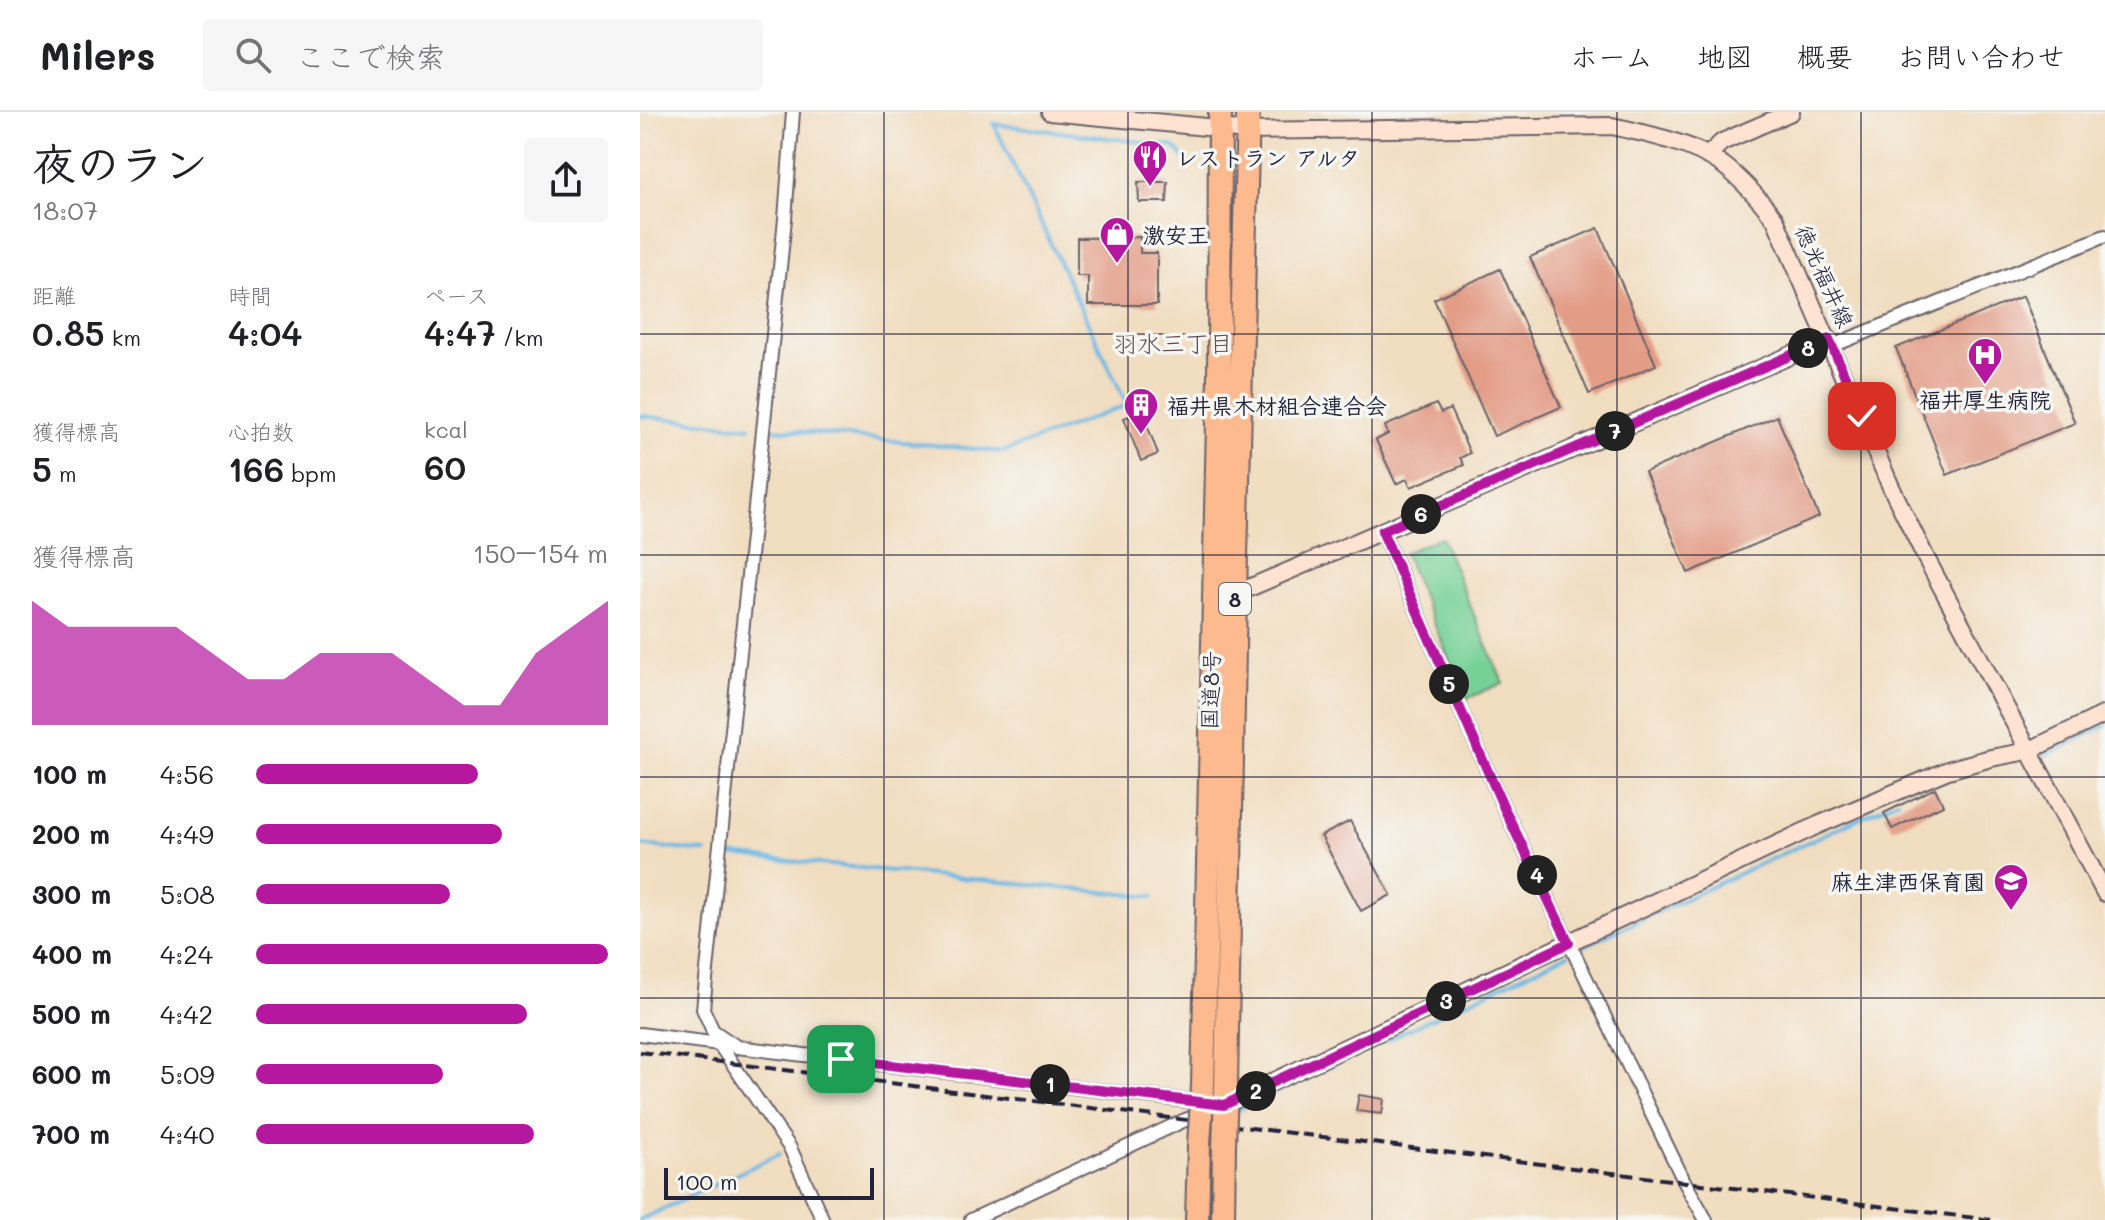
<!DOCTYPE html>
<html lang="ja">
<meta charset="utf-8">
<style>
body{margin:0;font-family:Mali,"Klee One",sans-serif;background:#f6f6f6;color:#202124;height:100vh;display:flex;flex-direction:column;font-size:30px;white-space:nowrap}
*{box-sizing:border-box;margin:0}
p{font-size:26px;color:#757577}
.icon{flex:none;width:44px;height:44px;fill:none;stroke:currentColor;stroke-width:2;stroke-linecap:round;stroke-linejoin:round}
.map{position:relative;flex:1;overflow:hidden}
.details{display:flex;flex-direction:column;background:#fff;width:640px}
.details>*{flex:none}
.scale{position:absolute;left:24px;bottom:20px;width:210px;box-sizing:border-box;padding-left:8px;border:4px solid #22223b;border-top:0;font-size:22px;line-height:28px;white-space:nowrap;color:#22223b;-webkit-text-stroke:6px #f6f6f2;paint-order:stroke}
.pin{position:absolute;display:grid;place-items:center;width:68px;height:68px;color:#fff;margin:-34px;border-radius:16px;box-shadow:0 4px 12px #0006}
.km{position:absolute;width:40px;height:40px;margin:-20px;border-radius:50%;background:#222;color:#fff;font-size:22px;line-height:40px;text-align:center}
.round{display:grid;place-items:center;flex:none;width:84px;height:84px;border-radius:8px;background:#f6f6f6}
.overview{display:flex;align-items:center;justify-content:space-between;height:136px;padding:0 32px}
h1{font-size:44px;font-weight:600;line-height:60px}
.stats{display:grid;grid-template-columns:repeat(3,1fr);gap:12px;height:136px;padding:8px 32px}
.stats div{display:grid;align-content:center}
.stats b{font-size:34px;font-weight:600}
.stats small{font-size:22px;font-weight:400}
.stats p{font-size:22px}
.chart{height:224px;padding:16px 32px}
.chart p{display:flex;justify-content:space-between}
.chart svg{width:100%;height:144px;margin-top:8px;fill:#b5179e;opacity:.7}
ul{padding:0 32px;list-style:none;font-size:26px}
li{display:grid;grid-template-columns:128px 96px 1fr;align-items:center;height:60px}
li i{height:20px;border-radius:10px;background:#b5179e}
header{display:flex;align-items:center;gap:48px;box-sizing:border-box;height:112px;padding:0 40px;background:#fff;border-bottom:2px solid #e0e0e0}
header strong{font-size:38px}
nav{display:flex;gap:44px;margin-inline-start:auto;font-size:28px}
.search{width:560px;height:72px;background:#f6f6f6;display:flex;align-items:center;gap:20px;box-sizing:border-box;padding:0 28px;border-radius:8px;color:#757577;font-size:30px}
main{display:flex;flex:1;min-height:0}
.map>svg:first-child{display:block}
.green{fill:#77d197;stroke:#4c7a69;stroke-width:2}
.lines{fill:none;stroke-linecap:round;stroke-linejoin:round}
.stream{stroke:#6ab8e4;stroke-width:4}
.building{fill:#e39d87}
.street-casing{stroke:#6a636a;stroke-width:16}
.secondary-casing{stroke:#6a636a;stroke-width:20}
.highway-casing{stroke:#6a636a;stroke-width:26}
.street{stroke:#fff;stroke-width:12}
.secondary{stroke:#fee3d2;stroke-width:16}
.highway{stroke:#fcba8e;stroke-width:22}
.rail{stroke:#22223b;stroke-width:4;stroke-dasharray:12 6;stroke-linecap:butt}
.highway-bridge-casing{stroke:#6a636a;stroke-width:26;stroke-linecap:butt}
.highway-bridge{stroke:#fcba8e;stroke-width:22}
.route-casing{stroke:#fff;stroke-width:16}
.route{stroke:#b5179e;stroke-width:10}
.grid{fill:none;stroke:#22223b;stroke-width:2;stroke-opacity:0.55}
.labels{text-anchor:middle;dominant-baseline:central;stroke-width:7;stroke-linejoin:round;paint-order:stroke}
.shield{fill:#f6f6f2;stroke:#626272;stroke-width:2}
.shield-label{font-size:20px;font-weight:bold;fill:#22223b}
.poi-label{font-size:22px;font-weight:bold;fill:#22223b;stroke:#f6f6f2;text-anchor:start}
.street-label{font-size:22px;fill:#22223b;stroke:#f6f6f2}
.neighbourhood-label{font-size:24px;fill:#664d56;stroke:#f6f6f2}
</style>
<header>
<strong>Milers</strong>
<div class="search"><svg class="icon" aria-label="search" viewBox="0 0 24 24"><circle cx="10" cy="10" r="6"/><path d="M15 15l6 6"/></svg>ここで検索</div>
<nav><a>ホーム</a><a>地図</a><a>概要</a><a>お問い合わせ</a></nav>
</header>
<main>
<section class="details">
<div class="overview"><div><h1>夜のラン</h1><p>18:07</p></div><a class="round"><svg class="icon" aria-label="share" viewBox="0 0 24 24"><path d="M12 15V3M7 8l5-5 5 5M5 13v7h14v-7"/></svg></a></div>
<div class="stats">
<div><p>距離</p><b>0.85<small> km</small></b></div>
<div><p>時間</p><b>4:04</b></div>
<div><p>ペース</p><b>4:47<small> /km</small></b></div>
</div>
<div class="stats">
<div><p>獲得標高</p><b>5<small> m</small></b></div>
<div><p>心拍数</p><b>166<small> bpm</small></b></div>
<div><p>kcal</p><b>60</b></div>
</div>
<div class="chart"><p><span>獲得標高</span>150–154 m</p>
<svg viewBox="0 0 160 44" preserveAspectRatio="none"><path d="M0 44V6L10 14L20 14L30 14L40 14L50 22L60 30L70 30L80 22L90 22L100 22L110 30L120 38L130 38L140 22L150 14L160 6V44z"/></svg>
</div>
<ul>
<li><b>100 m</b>4:56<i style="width:63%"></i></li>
<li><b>200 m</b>4:49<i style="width:70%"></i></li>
<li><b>300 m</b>5:08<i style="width:55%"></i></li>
<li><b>400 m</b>4:24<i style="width:100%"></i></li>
<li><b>500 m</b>4:42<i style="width:77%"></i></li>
<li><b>600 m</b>5:09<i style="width:53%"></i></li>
<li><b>700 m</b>4:40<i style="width:79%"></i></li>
</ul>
</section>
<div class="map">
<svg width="1465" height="1108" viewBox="0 0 1465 1108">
<rect width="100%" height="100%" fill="#f6f6f2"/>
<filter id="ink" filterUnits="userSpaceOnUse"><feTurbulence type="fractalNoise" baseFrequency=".0125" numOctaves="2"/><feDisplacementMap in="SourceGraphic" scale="16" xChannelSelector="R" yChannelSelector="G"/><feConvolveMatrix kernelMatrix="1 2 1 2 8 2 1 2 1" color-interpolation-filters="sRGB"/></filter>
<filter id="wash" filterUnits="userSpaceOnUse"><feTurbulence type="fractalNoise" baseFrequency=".006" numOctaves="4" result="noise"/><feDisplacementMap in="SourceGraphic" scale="32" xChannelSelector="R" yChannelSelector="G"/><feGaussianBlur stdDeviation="1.8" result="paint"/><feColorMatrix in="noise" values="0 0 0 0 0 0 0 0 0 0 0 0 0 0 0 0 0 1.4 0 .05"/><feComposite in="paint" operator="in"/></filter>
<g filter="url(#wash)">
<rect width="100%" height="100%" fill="#f1ddc0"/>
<path class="green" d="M 801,425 L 863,571 L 826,587 L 764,441 Z"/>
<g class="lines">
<path class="stream" d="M 0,304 L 110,315
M 135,317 L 363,340 L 487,293 L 354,12 L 533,34 L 547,48
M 1404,644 L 1465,614
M 0,733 L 66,740
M 91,743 L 513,785
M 942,835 L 1258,688
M 594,1000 L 928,842
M 0,1108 L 139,1042
M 346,1108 L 369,1097"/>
</g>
<g id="blocks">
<path class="building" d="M 498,70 L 528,70 L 527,90 L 499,90 Z
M 958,116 L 1016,253 L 949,282 L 890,145 Z
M 500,125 L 500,141 L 517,141 L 517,193 L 448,193 L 448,164 L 437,164 L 437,126 Z
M 860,157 L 921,295 L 854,324 L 794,187 Z
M 1383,184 L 1435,311 L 1307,363 L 1256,236 Z
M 796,292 L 801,301 L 810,297 L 830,341 L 820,346 L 824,353 L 771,375 L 767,367 L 756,372 L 736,328 L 748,322 L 745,314 Z
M 502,299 L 518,342 L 501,349 L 484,306 Z
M 1137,304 L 1179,405 L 1048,461 L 1005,360 Z
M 1295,676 L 1303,693 L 1252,717 L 1244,701 Z
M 710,709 L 751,783 L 721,799 L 681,724 Z
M 719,983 L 744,987 L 742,1002 L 716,999 Z"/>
</g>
</g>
<g filter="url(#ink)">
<use href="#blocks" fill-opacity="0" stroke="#6a636a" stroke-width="2"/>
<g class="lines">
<g class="street-casing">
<path id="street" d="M 153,0 L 145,107 L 63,897 L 79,932 L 150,1036 L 183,1108
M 1192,234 L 1465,124
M 742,419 L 864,696 L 1044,1069 L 1066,1108
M 72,918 L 97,935 L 565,991
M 0,922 L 79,932
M 331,1108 L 545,1008 L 584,993"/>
</g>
<g class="secondary-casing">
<path id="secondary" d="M 410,0 L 608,19 L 972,14 C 1009,22 1052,31 1083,53 C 1103,68 1120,88 1135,107 L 1251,375 L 1286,446 L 1465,781
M 1067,44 L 1082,30 L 1151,0
M 595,482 L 1189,227
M 584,993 L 1178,713 L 1308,658 L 1351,646 L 1388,639 L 1465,602"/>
</g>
<g class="highway-casing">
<path id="highway" d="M 563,973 L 579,266 L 580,0
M 586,974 L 595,482 L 608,0
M 557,1108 L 559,1032
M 583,1108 L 584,1035"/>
</g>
<use href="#street" class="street"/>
<use href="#secondary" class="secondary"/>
<use href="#highway" class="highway"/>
<path class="rail" d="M 0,940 L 1351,1108"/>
<g class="highway-bridge-casing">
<path id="highway-bridge" d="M 559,1032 L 563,973
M 584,1035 L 586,974"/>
</g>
<use href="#highway-bridge" class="highway-bridge"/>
</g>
</g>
<g class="lines" filter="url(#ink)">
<g class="route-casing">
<path id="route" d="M 201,947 L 584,993 L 929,831 L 864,696 L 742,419 L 1189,227 L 1222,304"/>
</g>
<use href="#route" class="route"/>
</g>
<path class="grid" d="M 244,0 L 244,1108M 488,0 L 488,1108M 732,0 L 732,1108M 977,0 L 977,1108M 1221,0 L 1221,1108M 0,222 L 1465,222M 0,443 L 1465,443M 0,665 L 1465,665M 0,886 L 1465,886"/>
<defs>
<g id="restaurant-pin" transform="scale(1.8)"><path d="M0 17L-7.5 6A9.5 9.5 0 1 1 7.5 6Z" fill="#b5179e" stroke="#f6f6f2"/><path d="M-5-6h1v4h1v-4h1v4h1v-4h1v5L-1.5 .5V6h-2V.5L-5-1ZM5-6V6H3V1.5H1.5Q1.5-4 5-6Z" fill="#fff"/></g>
<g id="shop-pin" transform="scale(1.8)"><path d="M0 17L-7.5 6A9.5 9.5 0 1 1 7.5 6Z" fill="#b5179e" stroke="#f6f6f2"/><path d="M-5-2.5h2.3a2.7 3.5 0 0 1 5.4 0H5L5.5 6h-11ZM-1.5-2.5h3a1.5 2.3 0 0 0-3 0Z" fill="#fff"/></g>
<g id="hospital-pin" transform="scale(1.8)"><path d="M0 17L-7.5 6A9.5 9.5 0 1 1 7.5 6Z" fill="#b5179e" stroke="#f6f6f2"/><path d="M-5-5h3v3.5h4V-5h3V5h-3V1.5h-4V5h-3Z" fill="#fff"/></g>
<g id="building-pin" transform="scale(1.8)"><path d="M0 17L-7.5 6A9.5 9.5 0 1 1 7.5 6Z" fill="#b5179e" stroke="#f6f6f2"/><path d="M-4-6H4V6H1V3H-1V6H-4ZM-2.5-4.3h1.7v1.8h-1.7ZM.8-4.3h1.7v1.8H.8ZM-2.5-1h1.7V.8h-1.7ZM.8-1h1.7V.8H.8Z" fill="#fff"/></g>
<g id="school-pin" transform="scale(1.8)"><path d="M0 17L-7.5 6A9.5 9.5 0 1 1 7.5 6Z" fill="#b5179e" stroke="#f6f6f2"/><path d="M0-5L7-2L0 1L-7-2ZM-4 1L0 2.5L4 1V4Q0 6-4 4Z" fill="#fff"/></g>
</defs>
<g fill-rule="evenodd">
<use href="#restaurant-pin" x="510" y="45"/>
<use href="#shop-pin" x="477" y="122"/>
<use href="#hospital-pin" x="1345" y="243"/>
<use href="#building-pin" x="501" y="293"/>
<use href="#school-pin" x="1371" y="769"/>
</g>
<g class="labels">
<rect class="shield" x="579" y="471" width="32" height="32" rx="6"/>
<g class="shield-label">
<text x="595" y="487">8</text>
</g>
<g class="poi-label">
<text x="536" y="45">レストラン アルタ</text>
<text x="503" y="122">激安王</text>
<text x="1345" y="287" text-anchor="middle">福井厚生病院</text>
<text x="527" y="293">福井県木材組合連合会</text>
<text x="1345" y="769" text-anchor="end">麻生津西保育園</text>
</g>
<g class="street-label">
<text transform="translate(1185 164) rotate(66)">徳光福井線</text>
<text transform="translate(570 578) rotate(-88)">国道8号</text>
</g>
<g class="neighbourhood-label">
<text x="533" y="230">羽水三丁目</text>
</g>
</g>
</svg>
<div class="scale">100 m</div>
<div class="pin" style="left:201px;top:947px;background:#1e9e55"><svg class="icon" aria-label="arrive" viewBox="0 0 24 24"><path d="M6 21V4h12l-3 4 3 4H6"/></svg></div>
<div class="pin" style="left:1222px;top:304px;background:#d93025"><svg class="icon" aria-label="check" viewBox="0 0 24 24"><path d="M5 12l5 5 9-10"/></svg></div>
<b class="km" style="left:410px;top:972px">1</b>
<b class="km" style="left:616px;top:979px">2</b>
<b class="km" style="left:806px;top:889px">3</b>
<b class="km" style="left:897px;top:763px">4</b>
<b class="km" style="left:809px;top:572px">5</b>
<b class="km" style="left:781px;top:402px">6</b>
<b class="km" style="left:975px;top:319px">7</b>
<b class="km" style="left:1168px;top:236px">8</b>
</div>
</main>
